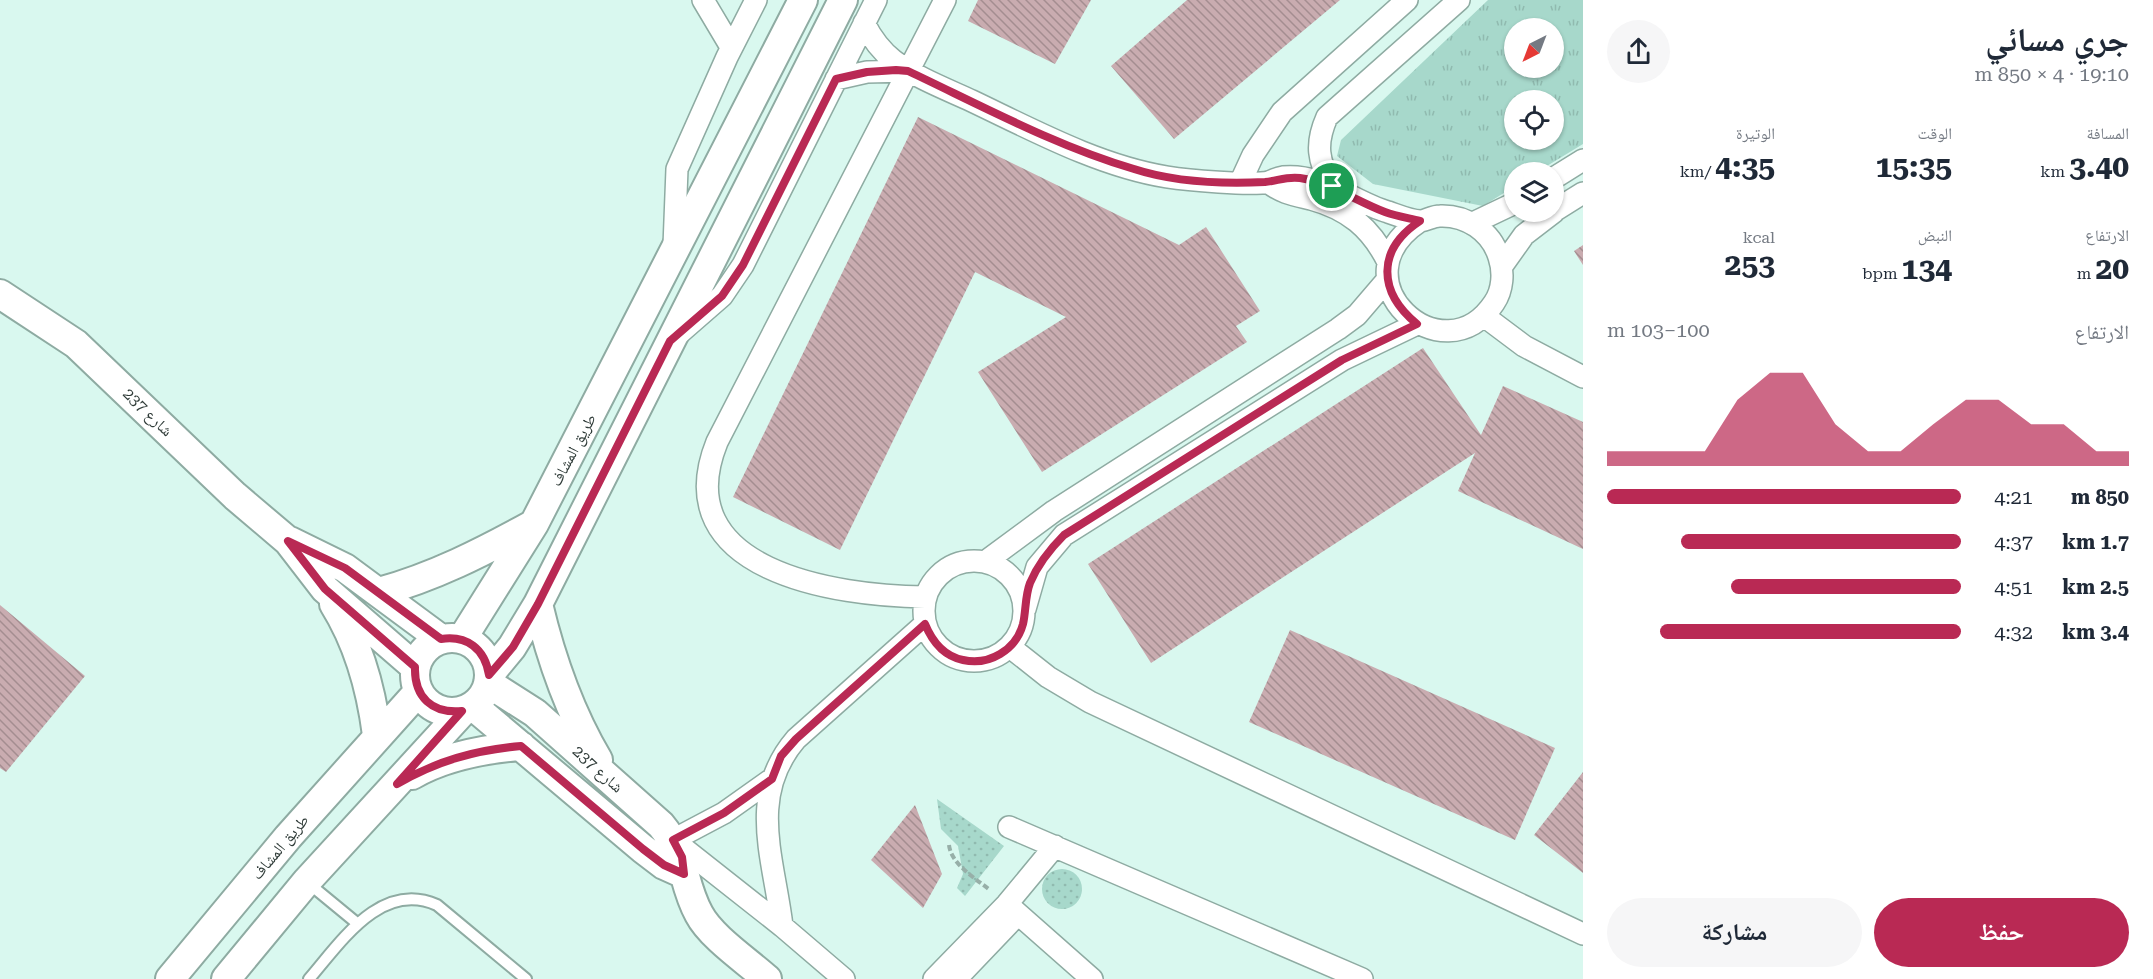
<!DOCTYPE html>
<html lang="ar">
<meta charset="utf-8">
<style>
body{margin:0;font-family:"Roboto Serif","Noto Naskh Arabic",serif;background:#f6f6f7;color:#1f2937;direction:rtl;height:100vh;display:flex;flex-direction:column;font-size:22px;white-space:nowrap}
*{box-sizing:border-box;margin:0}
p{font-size:20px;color:#747a83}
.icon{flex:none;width:33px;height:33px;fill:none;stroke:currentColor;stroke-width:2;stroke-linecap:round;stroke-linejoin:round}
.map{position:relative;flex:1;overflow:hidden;direction:ltr}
.details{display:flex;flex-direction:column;background:#fff;width:570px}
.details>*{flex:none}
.needle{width:39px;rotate:222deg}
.buttons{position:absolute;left:1504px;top:18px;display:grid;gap:12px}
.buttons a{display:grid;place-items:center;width:60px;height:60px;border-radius:50%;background:#fff;box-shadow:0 2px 4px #0004;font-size:30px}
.pin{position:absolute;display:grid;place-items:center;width:51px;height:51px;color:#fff;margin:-26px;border:3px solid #fff;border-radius:50%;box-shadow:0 2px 6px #0007}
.round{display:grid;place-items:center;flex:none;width:63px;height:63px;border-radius:32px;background:#f6f6f7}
.headline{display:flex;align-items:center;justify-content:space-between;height:102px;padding:0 24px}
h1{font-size:33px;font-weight:700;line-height:45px}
.metrics{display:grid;grid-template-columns:repeat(3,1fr);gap:9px;height:102px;padding:6px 24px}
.metrics div{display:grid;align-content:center}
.metrics b{font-size:30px;font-weight:700}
.metrics small{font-size:16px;font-weight:400}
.metrics p{font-size:16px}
.chart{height:168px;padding:12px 24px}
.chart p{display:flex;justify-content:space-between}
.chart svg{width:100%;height:108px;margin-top:6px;fill:#b92954;opacity:.7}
.primary-button{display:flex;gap:12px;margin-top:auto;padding:12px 24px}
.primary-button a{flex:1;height:69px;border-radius:36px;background:#b92954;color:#fff;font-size:24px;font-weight:700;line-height:69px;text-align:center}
.primary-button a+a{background:#f6f6f7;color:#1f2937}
ul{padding:0 24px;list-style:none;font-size:20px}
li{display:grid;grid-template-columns:96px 72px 1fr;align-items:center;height:45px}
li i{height:15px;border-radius:8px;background:#b92954}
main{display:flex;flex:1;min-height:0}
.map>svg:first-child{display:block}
.grass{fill:url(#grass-dots)}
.park{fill:url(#park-tufts);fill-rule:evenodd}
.building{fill:url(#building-back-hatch)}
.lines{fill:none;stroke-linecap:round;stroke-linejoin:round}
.lane-casing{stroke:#8eaba2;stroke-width:14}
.street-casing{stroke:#8eaba2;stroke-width:24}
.secondary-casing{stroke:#8eaba2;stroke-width:32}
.path{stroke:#97afa8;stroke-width:4;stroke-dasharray:6 3;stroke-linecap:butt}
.lane{stroke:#fff;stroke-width:10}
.street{stroke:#fff;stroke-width:21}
.secondary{stroke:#fff;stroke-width:28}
.route-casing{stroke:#fff;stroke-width:12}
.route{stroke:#b92954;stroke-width:8}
.labels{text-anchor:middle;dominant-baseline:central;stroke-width:6;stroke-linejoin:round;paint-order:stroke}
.street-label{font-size:16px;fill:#303c39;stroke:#fff}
</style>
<main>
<section class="details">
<div class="headline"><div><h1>جري مسائي</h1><p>19:10 · 4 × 850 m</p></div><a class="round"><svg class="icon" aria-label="share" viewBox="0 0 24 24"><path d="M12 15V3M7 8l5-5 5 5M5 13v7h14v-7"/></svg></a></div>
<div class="metrics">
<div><p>المسافة</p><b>3.40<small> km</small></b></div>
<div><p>الوقت</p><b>15:35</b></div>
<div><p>الوتيرة</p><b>4:35<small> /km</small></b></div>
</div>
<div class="metrics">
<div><p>الارتفاع</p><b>20<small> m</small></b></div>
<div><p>النبض</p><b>134<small> bpm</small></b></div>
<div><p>kcal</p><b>253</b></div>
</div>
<div class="chart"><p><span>الارتفاع</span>100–103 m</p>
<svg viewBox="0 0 160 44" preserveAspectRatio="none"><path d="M0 44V38L10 38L20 38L30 38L40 17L50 6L60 6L70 27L80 38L90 38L100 27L110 17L120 17L130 27L140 27L150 38L160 38V44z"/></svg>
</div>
<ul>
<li><b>850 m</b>4:21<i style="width:100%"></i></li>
<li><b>1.7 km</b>4:37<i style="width:79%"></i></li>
<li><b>2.5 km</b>4:51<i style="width:65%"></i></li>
<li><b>3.4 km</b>4:32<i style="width:85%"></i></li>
</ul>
<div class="primary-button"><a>حفظ</a><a>مشاركة</a></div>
</section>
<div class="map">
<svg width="1583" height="979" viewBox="0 0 1583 979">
<defs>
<pattern id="grass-dots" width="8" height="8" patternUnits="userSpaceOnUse" patternTransform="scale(1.5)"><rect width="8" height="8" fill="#a7d8cb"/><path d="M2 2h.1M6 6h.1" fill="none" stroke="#90baaf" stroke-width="1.8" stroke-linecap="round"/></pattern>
<pattern id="park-tufts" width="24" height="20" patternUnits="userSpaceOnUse" patternTransform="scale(1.5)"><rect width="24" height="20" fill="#a7d8cb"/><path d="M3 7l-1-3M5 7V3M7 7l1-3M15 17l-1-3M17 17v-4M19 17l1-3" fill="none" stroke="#90baaf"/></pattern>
<pattern id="building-back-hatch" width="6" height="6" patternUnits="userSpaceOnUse" patternTransform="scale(1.5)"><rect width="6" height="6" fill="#c9acb0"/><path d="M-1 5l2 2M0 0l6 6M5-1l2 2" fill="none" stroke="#a48d90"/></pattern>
</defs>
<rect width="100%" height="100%" fill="#d9f8ef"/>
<path class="grass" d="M 937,799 L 1004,846 L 965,896 L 957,888 L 963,874 L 958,846 L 941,829 Z
M1042 889a20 20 0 1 1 40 0a20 20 0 1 1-40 0Z"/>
<path class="park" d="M 1488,0 L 1583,0 L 1583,144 L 1537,172 L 1515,172 L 1515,186 L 1483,206 L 1373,184 L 1337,156 L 1341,140 ZM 1515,28 L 1554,28 L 1554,68 L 1515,68 ZM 1515,100 L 1554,100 L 1554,140 L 1515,140 Z"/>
<path class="building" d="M 978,0 L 1091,0 L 1055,64 L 968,21 Z
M 1187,0 L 1340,0 L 1174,139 L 1111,66 Z
M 918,117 L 1179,245 L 1206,227 L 1260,311 L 1236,326 L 1247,342 L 1042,472 L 978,372 L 1066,317 L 975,272 L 840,550 L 733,497 Z
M 1583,245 L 1583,265 L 1574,251 Z
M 1423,348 L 1481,435 L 1503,386 L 1583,422 L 1583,549 L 1458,491 L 1475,453 L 1151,663 L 1088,564 Z
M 0,605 L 85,676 L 6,772 L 0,768 Z
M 1290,630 L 1555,748 L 1515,840 L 1249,722 Z
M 1583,772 L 1583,873 L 1534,835 Z
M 915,805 L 942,874 L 923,908 L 871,860 Z"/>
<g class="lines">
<g class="lane-casing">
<path id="lane" d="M 307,882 L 358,924
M 309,979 C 341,942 381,880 437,905 L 526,979"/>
</g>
<g class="street-casing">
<path id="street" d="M 703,0 L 731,47
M 864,23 C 872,39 880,50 894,61 C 917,78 946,89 972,101 C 1033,130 1099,166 1167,177 C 1186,180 1252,186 1269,182 C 1274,180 1277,178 1283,177 C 1322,173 1353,202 1388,212 C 1397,215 1411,221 1421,221 C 1427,220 1433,216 1440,216 C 1466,215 1491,231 1499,257 C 1504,272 1503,290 1494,303 C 1443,380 1332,279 1420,221
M 836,79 L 867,72 L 908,71
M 1554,178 L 1583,160
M 1241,181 L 1253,155 L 1282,112 L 1407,0
M 1268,182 C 1281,193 1294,195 1311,199 C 1348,209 1371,228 1388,262
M 1332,186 C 1318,161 1315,144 1327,117 L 1459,0
M 1554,211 L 1583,193
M 1473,223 L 1515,203
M 674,246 L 677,169 L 727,57 L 756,0
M 1502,266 L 1524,235 L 1554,212
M 1484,316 L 1524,346 L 1583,377
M 675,337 L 722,296 L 743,265 L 876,0
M924 611a50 50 0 1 1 100 0a50 50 0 1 1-100 0Z
M 985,562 L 1054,511 L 1338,329 L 1357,315 L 1387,280
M 925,597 C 836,596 665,571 717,442 L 945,0
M 1025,609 L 1037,567 L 1064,535 L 1342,360 L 1417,324
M 1010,647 L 1048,677 L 1090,702 L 1583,934
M 772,779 L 724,813 L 673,840 L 782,926
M 1009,827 L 1362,979
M 1007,904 L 1092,979
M 844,979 L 782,926 C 774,859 747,796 796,739 L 925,624
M 934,979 L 1007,904 L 1055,846
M 956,979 L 1018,914"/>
</g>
<g class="secondary-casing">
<path id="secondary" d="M 0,294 L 76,344 L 235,496 L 288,541 L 325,589 L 415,667
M 290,541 L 345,568 L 441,639
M 379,592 C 434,577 483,552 532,525
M 334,604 C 359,644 371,688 377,735
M 538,604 C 551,659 569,711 598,760
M415 675a37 37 0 1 1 74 0a37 37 0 1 1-74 0Z
M 462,639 L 534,524 L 803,0
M 489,675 L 512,647 L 538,604 L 843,0
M 488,683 L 535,713 L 661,825 C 687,856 681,881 699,914 C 711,937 747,961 767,979
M 473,706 L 643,849 L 664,865 L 684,874
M 412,775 C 445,756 483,749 521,746
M 170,979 L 288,837 L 418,692
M 226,979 L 307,881 L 463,711"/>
</g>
<path class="path" d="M 949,845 C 951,864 976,879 990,890"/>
<use href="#lane" class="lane"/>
<use href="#street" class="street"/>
<use href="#secondary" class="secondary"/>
</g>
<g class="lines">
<g class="route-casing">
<path id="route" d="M 896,70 L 908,71 C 982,106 1056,146 1134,169 C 1174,182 1223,184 1265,182 C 1277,181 1287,176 1300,178 C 1331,183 1356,201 1385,212 C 1396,216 1408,218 1420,221 C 1376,250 1378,292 1417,324 L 1342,360 L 1064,535 C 1049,550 1038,564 1030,583 C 1025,596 1026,611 1023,624 C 1016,650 989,666 963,660 C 943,656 932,641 925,624 L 796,739 L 781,756 L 772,779 L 724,813 L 673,840 L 682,857 L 684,874 L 664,865 L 643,849 L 521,746 C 475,750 437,761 397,784 L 462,711 C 432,714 414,697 415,667 L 325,589 L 288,541 L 345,568 L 441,639 C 467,635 485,649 489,675 L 513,647 L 538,604 L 670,341 L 722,296 L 743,265 L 836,79 L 867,72 Z"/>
</g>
<use href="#route" class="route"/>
</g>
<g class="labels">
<g class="street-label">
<text transform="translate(148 412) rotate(44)">شارع 237</text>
<text transform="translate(573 450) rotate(-62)">طريق المشاف</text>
<text transform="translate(598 769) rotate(42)">شارع 237</text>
<text transform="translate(280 847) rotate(-50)">طريق المشاف</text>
</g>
</g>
</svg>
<div class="buttons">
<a><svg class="needle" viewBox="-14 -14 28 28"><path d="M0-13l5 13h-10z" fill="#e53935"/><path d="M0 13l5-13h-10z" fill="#747a83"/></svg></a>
<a><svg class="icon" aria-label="locate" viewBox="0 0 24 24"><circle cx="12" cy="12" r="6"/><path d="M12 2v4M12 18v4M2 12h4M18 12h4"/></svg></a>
<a><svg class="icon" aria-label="layers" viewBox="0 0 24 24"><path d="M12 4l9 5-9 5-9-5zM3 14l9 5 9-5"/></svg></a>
</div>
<div class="pin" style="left:1332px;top:186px;background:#1e9e55"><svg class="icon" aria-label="arrive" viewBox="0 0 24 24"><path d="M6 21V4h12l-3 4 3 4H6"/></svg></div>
</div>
</main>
